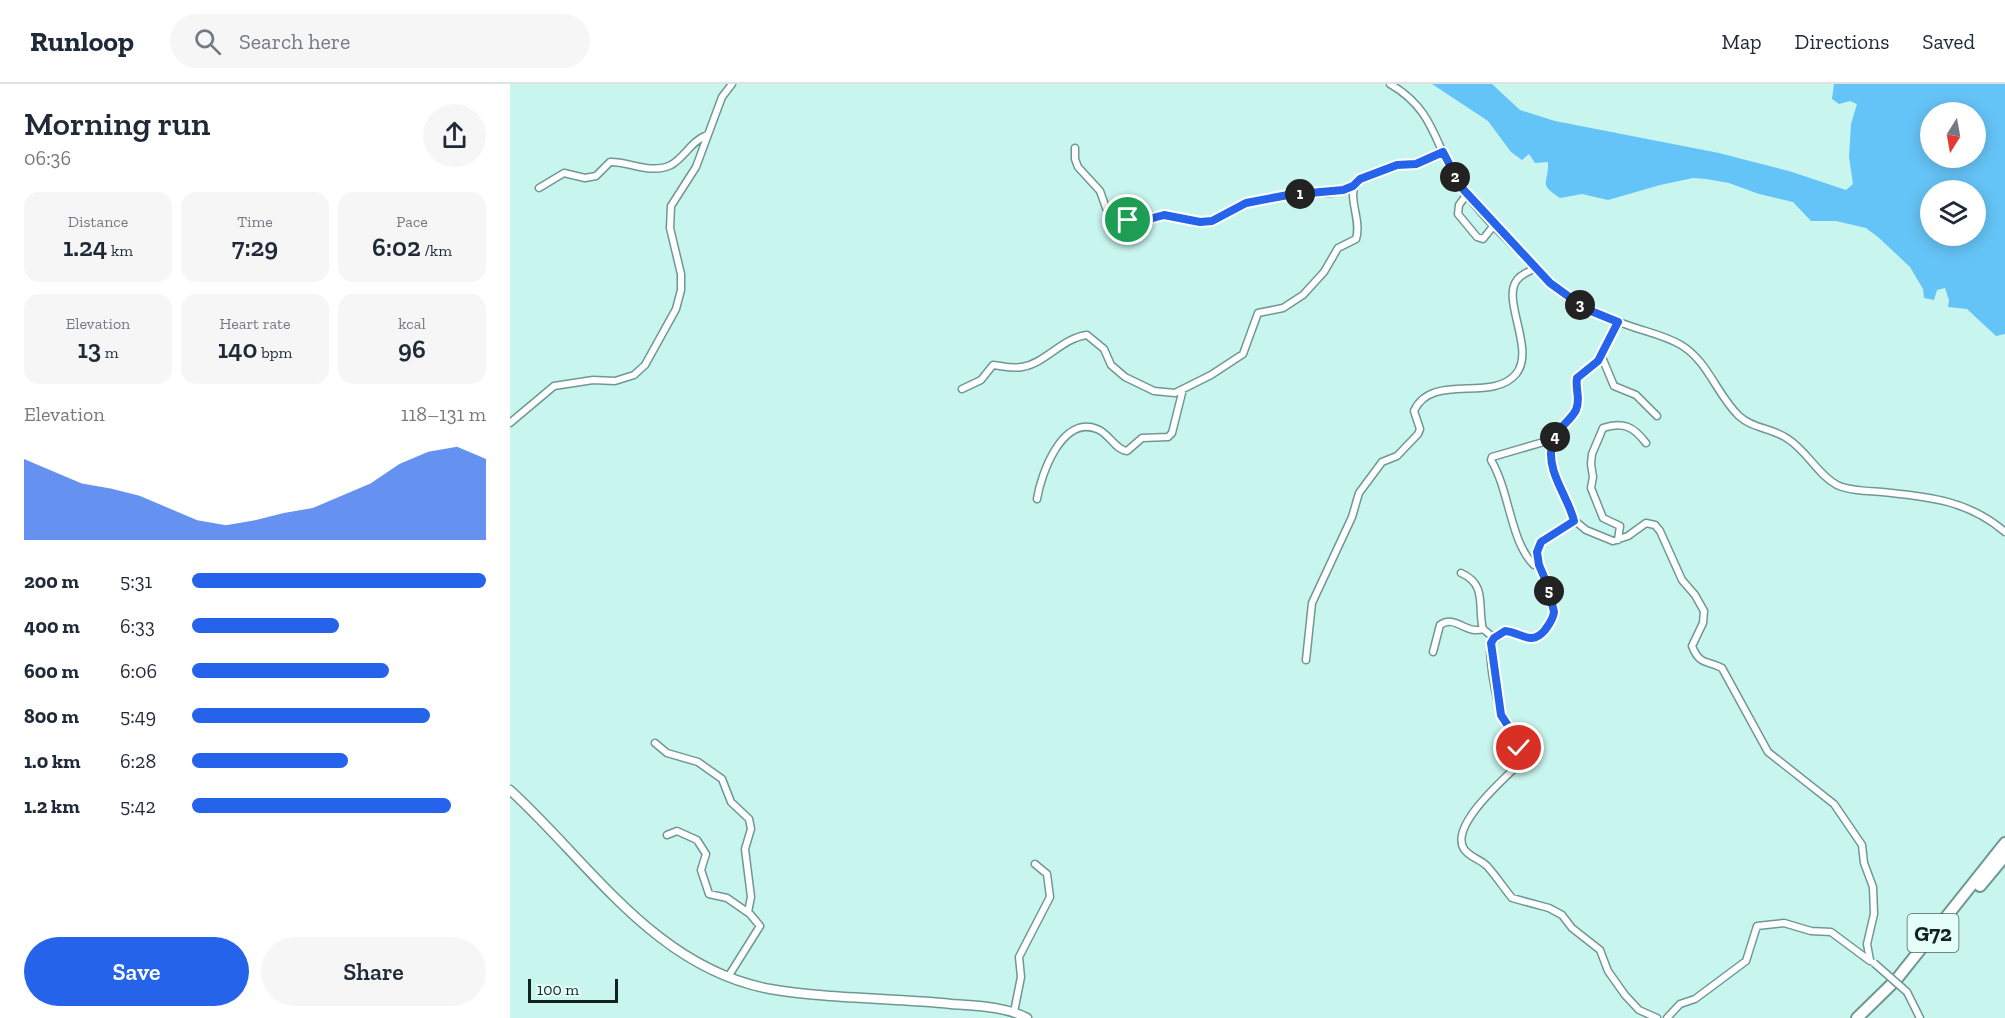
<!DOCTYPE html>
<meta charset="utf-8">
<style>
body{margin:0;font-family:"Zilla Slab",serif;background:#f6f6f7;color:#1f2937;height:100vh;display:flex;flex-direction:column;font-size:22px;white-space:nowrap}
*{box-sizing:border-box;margin:0}
p{font-size:20px;color:#747a83}
.icon{flex:none;width:33px;height:33px;fill:none;stroke:currentColor;stroke-width:2;stroke-linecap:round;stroke-linejoin:round}
.map{position:relative;flex:1;overflow:hidden}
.drawer{display:flex;flex-direction:column;background:#fff;width:510px}
.drawer>*{flex:none}
.needle{width:39px;rotate:191deg}
.fabs{position:absolute;left:1410px;top:18px;display:grid;gap:12px}
.fabs a{display:grid;place-items:center;width:66px;height:66px;border-radius:50%;background:#fff;box-shadow:0 3px 15px #0003;font-size:30px}
.scale{position:absolute;left:18px;bottom:15px;width:90px;box-sizing:border-box;padding-left:6px;border:3px solid #112220;border-top:0;font-size:16px;line-height:21px;white-space:nowrap;color:#112220;-webkit-text-stroke:4px #e4fefa;paint-order:stroke}
.pin{position:absolute;display:grid;place-items:center;width:51px;height:51px;color:#fff;margin:-26px;border:3px solid #fff;border-radius:50%;box-shadow:0 2px 6px #0007}
.km{position:absolute;width:30px;height:30px;margin:-15px;border-radius:50%;background:#222;color:#fff;font-size:16px;line-height:30px;text-align:center}
.round{display:grid;place-items:center;flex:none;width:63px;height:63px;border-radius:32px;background:#f6f6f7}
.summary{display:flex;align-items:center;justify-content:space-between;height:102px;padding:0 24px}
h1{font-size:33px;font-weight:600;line-height:45px}
.stats{display:grid;grid-template-columns:repeat(3,1fr);gap:9px;height:102px;padding:6px 24px}
.stats div{display:grid;align-content:center;border-radius:15px;background:#f6f6f7;text-align:center}
.stats b{font-size:26px;font-weight:600}
.stats small{font-size:16px;font-weight:400}
.stats p{font-size:16px}
.chart{height:168px;padding:12px 24px}
.chart p{display:flex;justify-content:space-between}
.chart svg{width:100%;height:108px;margin-top:6px;fill:#2563eb;opacity:.7}
.primary-button{display:flex;gap:12px;margin-top:auto;padding:12px 24px}
.primary-button a{flex:1;height:69px;border-radius:36px;background:#2563eb;color:#fff;font-size:24px;font-weight:600;line-height:69px;text-align:center}
.primary-button a+a{background:#f6f6f7;color:#1f2937}
ul{padding:0 24px;list-style:none;font-size:20px}
li{display:grid;grid-template-columns:96px 72px 1fr;align-items:center;height:45px}
li i{height:15px;border-radius:8px;background:#2563eb}
header{display:flex;align-items:center;gap:36px;box-sizing:border-box;height:84px;padding:0 30px;background:#fff;border-bottom:2px solid #e0e1e3}
header strong{font-size:28px}
nav{display:flex;gap:33px;margin-inline-start:auto;font-size:21px}
.search{width:420px;height:54px;background:#f6f6f7;display:flex;align-items:center;gap:15px;box-sizing:border-box;padding:0 21px;border-radius:33px;color:#747a83;font-size:22px}
main{display:flex;flex:1;min-height:0}
.map>svg:first-child{display:block}
.water{fill:#65c4f7;fill-rule:evenodd}
.lines{fill:none;stroke-linecap:round;stroke-linejoin:round}
.minor-casing{stroke:#6f9893;stroke-width:9}
.secondary-casing{stroke:#6f9893;stroke-width:11}
.motorway-casing{stroke:#6f9893;stroke-width:14}
.minor{stroke:#fff;stroke-width:6}
.secondary{stroke:#fff;stroke-width:8}
.motorway{stroke:#fff;stroke-width:10}
.minor-bridge-casing{stroke:#6f9893;stroke-width:9;stroke-linecap:butt}
.minor-bridge{stroke:#fff;stroke-width:6}
.route-casing{stroke:#fff;stroke-width:12}
.route{stroke:#2563eb;stroke-width:8}
.labels{text-anchor:middle;dominant-baseline:central;stroke-width:5;stroke-linejoin:round;paint-order:stroke}
.shield{fill:#e4fefa;stroke:#506461;stroke-width:1.5}
.shield-label{font-size:22px;font-weight:bold;fill:#112220}
</style>
<header>
<strong>Runloop</strong>
<div class="search"><svg class="icon" aria-label="search" viewBox="0 0 24 24"><circle cx="10" cy="10" r="6"/><path d="M15 15l6 6"/></svg>Search here</div>
<nav><a>Map</a><a>Directions</a><a>Saved</a></nav>
</header>
<main>
<section class="drawer">
<div class="summary"><div><h1>Morning run</h1><p>06:36</p></div><a class="round"><svg class="icon" aria-label="share" viewBox="0 0 24 24"><path d="M12 15V3M7 8l5-5 5 5M5 13v7h14v-7"/></svg></a></div>
<div class="stats">
<div><p>Distance</p><b>1.24<small> km</small></b></div>
<div><p>Time</p><b>7:29</b></div>
<div><p>Pace</p><b>6:02<small> /km</small></b></div>
</div>
<div class="stats">
<div><p>Elevation</p><b>13<small> m</small></b></div>
<div><p>Heart rate</p><b>140<small> bpm</small></b></div>
<div><p>kcal</p><b>96</b></div>
</div>
<div class="chart"><p><span>Elevation</span>118–131 m</p>
<svg viewBox="0 0 160 44" preserveAspectRatio="none"><path d="M0 44V11L10 16L20 21L30 23L40 26L50 31L60 36L70 38L80 36L90 33L100 31L110 26L120 21L130 13L140 8L150 6L160 11V44z"/></svg>
</div>
<ul>
<li><b>200 m</b>5:31<i style="width:100%"></i></li>
<li><b>400 m</b>6:33<i style="width:50%"></i></li>
<li><b>600 m</b>6:06<i style="width:67%"></i></li>
<li><b>800 m</b>5:49<i style="width:81%"></i></li>
<li><b>1.0 km</b>6:28<i style="width:53%"></i></li>
<li><b>1.2 km</b>5:42<i style="width:88%"></i></li>
</ul>
<div class="primary-button"><a>Save</a><a>Share</a></div>
</section>
<div class="map">
<svg width="1495" height="934" viewBox="0 0 1495 934">
<rect width="100%" height="100%" fill="#c9f5ef"/>
<path class="water" d="M 922,0 L 982,0 L 1010,26 L 1045,37 L 1209,69 L 1279,87 L 1336,106 L 1343,100 L 1339,73 L 1341,40 L 1347,20 L 1340,17 L 1329,20 L 1322,15 L 1324,0 L 1495,0 L 1495,250 L 1486,252 L 1457,225 L 1438,223 L 1439,216 L 1435,204 L 1427,206 L 1424,216 L 1414,214 L 1413,205 L 1400,183 L 1368,153 L 1356,144 L 1326,137 L 1301,137 L 1283,118 L 1249,110 L 1219,99 L 1196,95 L 1183,94 L 1150,101 L 1098,116 L 1072,110 L 1050,114 C 1027,99 1039,101 1038,78 L 1025,79 L 1019,70 L 1012,76 L 1001,68 L 978,37 ZM 1420,28 L 1466,28 L 1466,74 L 1420,74 ZM 1420,106 L 1466,106 L 1466,152 L 1420,152 Z"/>
<g class="lines">
<g class="minor-casing">
<path id="minor" d="M 880,0 C 927,27 924,64 952,104 C 976,139 1012,168 1040,199 C 1065,219 1090,232 1120,242 C 1137,248 1156,252 1171,261 C 1198,277 1207,311 1229,332 C 1243,345 1263,344 1278,355 C 1297,367 1308,391 1327,401 C 1340,407 1358,407 1372,408 C 1419,413 1458,416 1495,448
M 565,64 L 565,75 L 568,83 L 590,107 L 596,124 L 604,131 L 628,138 L 655,131 L 690,138 L 702,137 L 736,119 L 778,111 L 821,109 L 843,102
M 29,104 L 54,89 L 75,94 L 86,92 L 100,78 C 118,77 140,91 161,81 C 175,73 181,57 197,51
M 957,110 L 949,121 L 948,130 L 967,153 L 973,155 L 985,140
M 1108,238 L 1088,277 L 1067,294 C 1065,306 1071,315 1066,326 C 1059,339 1045,345 1042,361 C 1036,388 1059,412 1064,437 L 1031,458 L 1027,468 L 1029,481 L 1038,502 L 1044,528 C 1043,536 1039,540 1035,546 C 1022,563 1011,548 995,547 L 981,559 C 978,574 986,614 991,629 C 995,647 1017,660 1009,680 C 994,695 939,742 954,765 C 959,773 970,775 977,782 C 986,792 993,803 1002,814 L 1039,824 L 1052,831 L 1062,844 L 1090,866 L 1098,887 L 1115,911 L 1129,926 L 1147,934
M 1091,271 L 1104,302 L 1126,311 L 1147,332
M 452,305 L 471,296 L 483,281 C 493,282 502,285 512,283 C 536,279 552,254 577,251 L 594,265 L 601,281 L 615,293 L 644,307 L 665,309 L 701,291 L 733,270 L 748,229 L 773,224 L 793,211 L 814,188 L 828,164 L 846,155 C 852,136 837,114 846,98 L 887,81 L 912,78 L 933,68
M 0,339 L 44,302 L 83,296 L 105,297 L 124,291 L 135,281 L 166,225 L 171,206 L 171,190 L 160,144 L 161,122 L 186,83 L 212,13 L 222,0
M 527,415 C 531,390 552,331 587,345 C 599,349 605,366 617,367 L 632,354 L 658,353 L 662,349 L 673,305
M 1064,436 L 1076,446 L 1103,457 L 1118,452 L 1136,439 L 1145,441 L 1150,447 L 1172,496 L 1185,511 L 1194,527 L 1193,539 L 1182,562 C 1190,582 1197,576 1212,584 L 1258,668 L 1324,720 L 1352,761 L 1354,779 L 1363,803 L 1364,830 L 1357,860 L 1360,876
M 1108,456 L 1110,442 L 1093,434 L 1081,404 L 1083,393 L 1081,380 L 1082,370 L 1093,344 C 1113,337 1124,343 1136,359
M 1029,481 L 1024,481 C 1000,457 1000,408 981,376 L 982,373 L 1044,355
M 951,489 C 978,501 967,523 973,545 L 984,554
M 923,568 L 930,541 C 945,530 956,551 973,545
M 796,576 L 802,519 L 842,433 L 849,409 L 872,378 L 887,372 L 908,350 L 910,345 L 904,327 C 921,288 982,319 1006,290 C 1026,266 991,216 1007,196 C 1011,190 1020,187 1026,184
M 145,659 L 157,669 L 188,678 L 212,695 L 221,718 L 239,735 L 241,745 L 235,765 L 241,813 L 238,828
M 157,751 L 167,747 L 187,756 L 196,770 L 191,786 L 199,810 L 217,814 L 240,830 L 250,842 L 218,893
M 1397,908 L 1410,934
M 504,928 L 511,893 L 509,873 L 540,813 L 537,790 L 525,780
M 1157,934 L 1170,920 L 1185,915 L 1236,877 L 1247,842 L 1274,839 L 1301,847 L 1321,848 L 1360,877"/>
</g>
<g class="secondary-casing">
<path id="secondary" d="M 0,706 C 80,779 145,884 260,905 C 319,915 381,914 441,920 C 466,922 494,922 517,934"/>
</g>
<g class="motorway-casing">
<path id="motorway" d="M 1470,802 L 1495,772
M 1347,934 L 1386,896 L 1495,759"/>
</g>
<use href="#minor" class="minor"/>
<use href="#secondary" class="secondary"/>
<use href="#motorway" class="motorway"/>
<g class="minor-bridge-casing">
<path id="minor-bridge" d="M 1364,879 L 1397,908"/>
</g>
<use href="#minor-bridge" class="minor-bridge"/>
</g>
<g class="lines">
<g class="route-casing">
<path id="route" d="M 618,136 L 628,138 L 654,131 L 690,138 L 702,137 L 736,119 L 778,111 L 833,106 L 843,102 L 850,95 L 887,81 L 906,80 L 933,68 L 952,104 L 1040,199 L 1076,225 L 1108,238 L 1088,277 L 1067,294 C 1065,306 1071,315 1066,326 C 1059,339 1045,345 1042,361 C 1036,388 1058,412 1064,437 L 1031,458 L 1027,468 L 1029,481 L 1038,502 L 1044,528 C 1043,536 1039,540 1035,546 C 1021,563 1011,548 995,547 L 984,554 L 981,559 L 991,631 L 1008,657 L 1009,664"/>
</g>
<use href="#route" class="route"/>
</g>
<g class="labels">
<rect class="shield" x="1397.5" y="830" width="51" height="38" rx="4.5"/>
<g class="shield-label">
<text x="1423" y="849">G72</text>
</g>
</g>
</svg>
<div class="fabs">
<a><svg class="needle" viewBox="-14 -14 28 28"><path d="M0-13l5 13h-10z" fill="#e53935"/><path d="M0 13l5-13h-10z" fill="#747a83"/></svg></a>
<a><svg class="icon" aria-label="layers" viewBox="0 0 24 24"><path d="M12 4l9 5-9 5-9-5zM3 14l9 5 9-5"/></svg></a>
</div>
<div class="scale">100 m</div>
<div class="pin" style="left:618px;top:136px;background:#1e9e55"><svg class="icon" aria-label="arrive" viewBox="0 0 24 24"><path d="M6 21V4h12l-3 4 3 4H6"/></svg></div>
<div class="pin" style="left:1009px;top:664px;background:#d93025"><svg class="icon" aria-label="check" viewBox="0 0 24 24"><path d="M5 12l5 5 9-10"/></svg></div>
<b class="km" style="left:790px;top:110px">1</b>
<b class="km" style="left:945px;top:93px">2</b>
<b class="km" style="left:1070px;top:221px">3</b>
<b class="km" style="left:1045px;top:353px">4</b>
<b class="km" style="left:1039px;top:507px">5</b>
</div>
</main>
